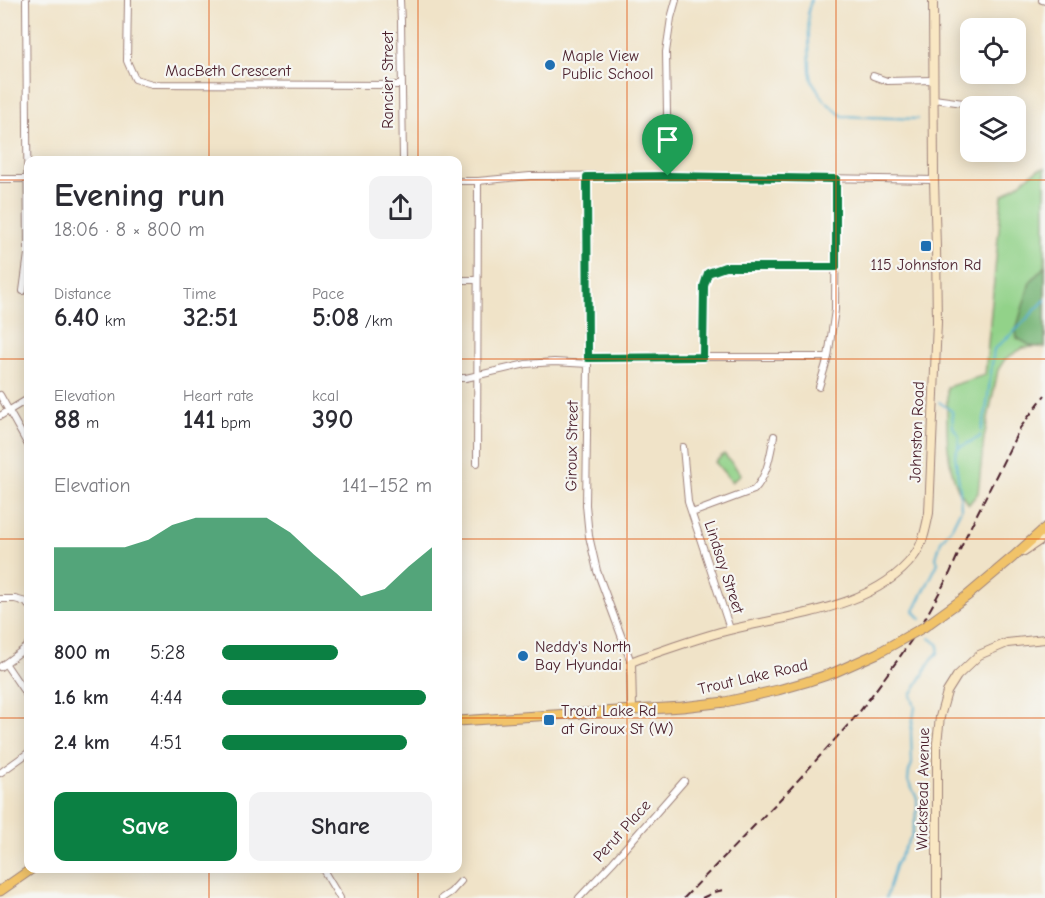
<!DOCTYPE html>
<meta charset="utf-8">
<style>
body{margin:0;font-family:"Comic Neue",sans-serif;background:#f2f2f3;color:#2b2b33;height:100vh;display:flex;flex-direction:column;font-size:22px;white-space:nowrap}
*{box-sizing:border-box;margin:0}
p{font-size:20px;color:#7c7c81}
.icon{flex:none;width:33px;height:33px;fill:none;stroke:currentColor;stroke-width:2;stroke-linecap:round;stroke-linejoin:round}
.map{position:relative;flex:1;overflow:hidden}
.details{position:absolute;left:24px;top:156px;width:438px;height:717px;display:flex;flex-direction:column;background:#fff;border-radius:12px;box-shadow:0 3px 15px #0003}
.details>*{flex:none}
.tools{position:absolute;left:960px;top:18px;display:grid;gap:12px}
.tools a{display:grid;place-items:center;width:66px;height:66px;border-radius:12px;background:#fff;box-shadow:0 3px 15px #0003;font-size:30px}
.pin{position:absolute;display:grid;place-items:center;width:51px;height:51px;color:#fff;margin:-62px -26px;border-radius:50% 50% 50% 0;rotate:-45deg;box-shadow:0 0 6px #0007}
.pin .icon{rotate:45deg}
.round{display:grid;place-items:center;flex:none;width:63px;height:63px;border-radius:12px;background:#f2f2f3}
.headline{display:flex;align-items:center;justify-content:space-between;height:102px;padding:0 30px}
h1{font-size:33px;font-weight:800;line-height:45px}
.metrics{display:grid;grid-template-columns:repeat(3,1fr);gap:9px;height:102px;padding:6px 30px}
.metrics div{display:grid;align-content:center}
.metrics b{font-size:26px;font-weight:800}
.metrics small{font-size:16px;font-weight:400}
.metrics p{font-size:16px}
.chart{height:168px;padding:12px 30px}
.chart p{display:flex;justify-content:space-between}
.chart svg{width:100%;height:108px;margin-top:6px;fill:#0b8043;opacity:.7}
.primary-button{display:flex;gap:12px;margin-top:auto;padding:12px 30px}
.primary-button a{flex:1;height:69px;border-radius:12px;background:#0b8043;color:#fff;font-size:24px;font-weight:800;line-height:69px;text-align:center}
.primary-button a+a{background:#f2f2f3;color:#2b2b33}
ul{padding:0 30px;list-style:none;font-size:20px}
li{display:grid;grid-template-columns:96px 72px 1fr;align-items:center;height:45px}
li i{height:15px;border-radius:8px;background:#0b8043}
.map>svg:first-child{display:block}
.green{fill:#92d289;stroke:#6e785a;stroke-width:1.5}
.forest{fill:#75b475;stroke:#606a50;stroke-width:1.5}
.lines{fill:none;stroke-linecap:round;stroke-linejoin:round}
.stream{stroke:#52aed0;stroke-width:2}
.street-casing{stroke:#9d817a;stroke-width:8}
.secondary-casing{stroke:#9d817a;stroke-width:10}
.primary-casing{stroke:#9d817a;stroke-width:11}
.street{stroke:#fff;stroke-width:6}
.secondary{stroke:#f9e7c3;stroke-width:8}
.primary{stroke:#f1c369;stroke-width:9}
.rail{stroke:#4a1f2b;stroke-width:2;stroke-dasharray:9 4.5;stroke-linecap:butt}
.primary-bridge-casing{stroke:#9d817a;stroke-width:11;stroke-linecap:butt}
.primary-bridge{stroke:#f1c369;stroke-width:9}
.route-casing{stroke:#fff;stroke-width:12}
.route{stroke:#0b8043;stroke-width:8}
.grid{fill:none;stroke:#e0560e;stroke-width:1.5;stroke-opacity:0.55}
.poi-dot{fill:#1f6fb2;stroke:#f6f6f2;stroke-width:2}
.labels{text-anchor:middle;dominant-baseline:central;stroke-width:4.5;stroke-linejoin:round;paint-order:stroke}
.poi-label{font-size:16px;fill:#4a1f2b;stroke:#f6f6f2;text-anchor:start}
.street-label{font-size:16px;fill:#4a1f2b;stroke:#f6f6f2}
</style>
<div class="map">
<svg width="1045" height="898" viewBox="0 0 1045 898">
<rect width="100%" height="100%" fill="#f6f6f2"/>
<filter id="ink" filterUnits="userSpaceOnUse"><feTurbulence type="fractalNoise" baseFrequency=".0167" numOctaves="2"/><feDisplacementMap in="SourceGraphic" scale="12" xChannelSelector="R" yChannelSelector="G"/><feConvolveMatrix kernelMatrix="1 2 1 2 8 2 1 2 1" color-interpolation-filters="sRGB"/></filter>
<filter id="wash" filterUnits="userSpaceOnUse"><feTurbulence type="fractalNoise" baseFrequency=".008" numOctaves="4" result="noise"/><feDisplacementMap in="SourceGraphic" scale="24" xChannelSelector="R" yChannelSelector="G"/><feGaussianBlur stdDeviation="1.35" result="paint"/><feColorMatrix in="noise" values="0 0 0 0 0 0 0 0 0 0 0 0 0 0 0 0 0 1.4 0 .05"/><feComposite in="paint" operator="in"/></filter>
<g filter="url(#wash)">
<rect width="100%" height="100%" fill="#f0e3c8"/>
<path class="green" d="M 1045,168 L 1045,346 L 1023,348 L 1005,359 L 998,370 L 984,438 L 978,493 L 969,504 C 965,499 961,494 958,489 C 944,458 947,420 947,387 L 985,375 L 1002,196 L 1037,170 Z
M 724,454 L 741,474 L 732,482 L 715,462 Z"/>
<path class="forest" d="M 1045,266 L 1045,348 L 1031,346 L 1017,338 L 1016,330 L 1030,282 Z"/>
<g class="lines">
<path class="stream" d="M 811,0 L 808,12 L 810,70 L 812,81 L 825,101 L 842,116 L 918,119
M 981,431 L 986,411 L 994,349 L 1015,331 L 1045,300
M 958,448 L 980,437 L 980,435
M 921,619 L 914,611 L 938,563 L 936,558 L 941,541 L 952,527 L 961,509 L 960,490 L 955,455 L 958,448 L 959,436 L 953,427 L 952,411 L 939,402
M 886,898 L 895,866 L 912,835 L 917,811 L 917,798 L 908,781 L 909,771 L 912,764 L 911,731 L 915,707 L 911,695 L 932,659 L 938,653 L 939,645 L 930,638"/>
</g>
</g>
<g filter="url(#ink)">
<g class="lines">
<g class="street-casing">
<path id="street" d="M 128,0 L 127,61 L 135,79 L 152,84 L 402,85
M 400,0 L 401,21 L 403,160
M 1042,0 L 1045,1
M 873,76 L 887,81 L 933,80
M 934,99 L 985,106
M 1016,111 L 1019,112
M 668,175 L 666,52 L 671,18 L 676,0
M 587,177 L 588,364 L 586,505 L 589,536 L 597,571 L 631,662
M 0,179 L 28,179
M 458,181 L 478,181 L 530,176 L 668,175 L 934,180
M 458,280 L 477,280
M 23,291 L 28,254 L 26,0
M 703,357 L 704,286 L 708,272 L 725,267 L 836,267
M 587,358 L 703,357 L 828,357
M 458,378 L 466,378 L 526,364 L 554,362 L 588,364
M 819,387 L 828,357 L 835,310 L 836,179
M 0,395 L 28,445
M 0,416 L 28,399
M 683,447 L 688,502 L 730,629
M 477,463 L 478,181
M 692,513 L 754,490 C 768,475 770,455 774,436
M 0,599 L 15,599 L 26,602 L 28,605
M 5,663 L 28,697
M 0,667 L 27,647 L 28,644
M 0,773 L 28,753
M 322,868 L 340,898
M 442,898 L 451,892 L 461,881
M 579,898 L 613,862 L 684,781"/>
</g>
<g class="secondary-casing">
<path id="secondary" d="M 1024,551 L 1045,537
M 632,709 L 631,662 L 641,658 C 671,648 702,636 733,629 C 791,615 875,608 914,556 C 923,544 926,528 929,513 L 937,322 L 936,247 L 934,180 L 933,0
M 937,898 L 937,743 L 940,717 L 947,692 L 957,676 L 979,655 L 1007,643 L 1045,639"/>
</g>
<g class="primary-casing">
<path id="primary" d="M 967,596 L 1013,557 L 1045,528
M 458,721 L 682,707 L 725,702 L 778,690 L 806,682 L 833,673 L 878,653
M 0,891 L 33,868"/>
</g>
<use href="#street" class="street"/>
<use href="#secondary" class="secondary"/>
<use href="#primary" class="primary"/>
<path class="rail" d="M 684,898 L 790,789 L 858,714 L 899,658 L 921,626 L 950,573 L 966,536 L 1020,428 L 1045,395
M 702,898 L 715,892 L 727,889"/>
<g class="primary-bridge-casing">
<path id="primary-bridge" d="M 878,653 L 924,627 L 967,596"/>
</g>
<use href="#primary-bridge" class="primary-bridge"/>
</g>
</g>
<g class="lines" filter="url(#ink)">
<g class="route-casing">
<path id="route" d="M 668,176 L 836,179 L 836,267 L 725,267 L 708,273 L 704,286 L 703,357 L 588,358 L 587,177 Z"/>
</g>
<use href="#route" class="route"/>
</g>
<path class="grid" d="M 209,0 L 209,160M 418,0 L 418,160M 627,0 L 627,898M 836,0 L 836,898M 0,180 L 28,180M 458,180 L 1045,180M 0,359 L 28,359M 458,359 L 1045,359M 0,539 L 28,539M 458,539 L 1045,539M 0,718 L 28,718M 458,718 L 1045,718M 209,868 L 209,898M 418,868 L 418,898"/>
<g class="poi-dot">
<circle cx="550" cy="65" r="6"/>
<rect x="920" y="240" width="12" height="12" rx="3"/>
<circle cx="523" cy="656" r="6"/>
<rect x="543" y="714" width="12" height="12" rx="3"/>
</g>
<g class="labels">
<g class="poi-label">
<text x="562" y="56">Maple View<tspan x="562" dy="18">Public School</tspan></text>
<text x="926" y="265" text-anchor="middle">115 Johnston Rd</text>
<text x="535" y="647">Neddy's North<tspan x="535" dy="18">Bay Hyundai</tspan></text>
<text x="561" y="711">Trout Lake Rd<tspan x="561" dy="18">at Giroux St (W)</tspan></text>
</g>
<g class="street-label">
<text x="228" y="71">MacBeth Crescent</text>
<text transform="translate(388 80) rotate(-90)">Rancier Street</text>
<text transform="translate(917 432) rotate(-88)">Johnston Road</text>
<text transform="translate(572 446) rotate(-89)">Giroux Street</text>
<text transform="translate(724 567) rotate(72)">Lindsay Street</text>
<text transform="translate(753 677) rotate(-13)">Trout Lake Road</text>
<text transform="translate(923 789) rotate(-89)">Wickstead Avenue</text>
<text transform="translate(622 831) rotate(-48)">Perut Place</text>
</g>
</g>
</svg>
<div class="tools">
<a><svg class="icon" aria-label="locate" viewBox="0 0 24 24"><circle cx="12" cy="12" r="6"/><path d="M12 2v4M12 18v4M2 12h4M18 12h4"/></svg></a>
<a><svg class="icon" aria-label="layers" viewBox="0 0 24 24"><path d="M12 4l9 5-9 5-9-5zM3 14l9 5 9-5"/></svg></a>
</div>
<div class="pin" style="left:668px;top:176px;background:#1e9e55"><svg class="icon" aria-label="arrive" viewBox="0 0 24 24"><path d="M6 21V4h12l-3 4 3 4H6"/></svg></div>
<section class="details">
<div class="headline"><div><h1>Evening run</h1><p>18:06 · 8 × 800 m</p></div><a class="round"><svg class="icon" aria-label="share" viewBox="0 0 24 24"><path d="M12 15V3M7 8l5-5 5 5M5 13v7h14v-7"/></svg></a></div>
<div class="metrics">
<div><p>Distance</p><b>6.40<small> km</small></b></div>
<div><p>Time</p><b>32:51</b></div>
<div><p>Pace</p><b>5:08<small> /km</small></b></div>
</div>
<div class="metrics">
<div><p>Elevation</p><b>88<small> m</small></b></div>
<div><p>Heart rate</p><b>141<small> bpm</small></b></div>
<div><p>kcal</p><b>390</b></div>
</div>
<div class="chart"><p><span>Elevation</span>141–152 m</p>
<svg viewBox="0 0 160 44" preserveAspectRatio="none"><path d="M0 44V18L10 18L20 18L30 18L40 15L50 9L60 6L70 6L80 6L90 6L100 12L110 21L120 29L130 38L140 35L150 26L160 18V44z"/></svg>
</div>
<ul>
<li><b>800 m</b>5:28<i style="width:55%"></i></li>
<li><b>1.6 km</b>4:44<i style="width:97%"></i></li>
<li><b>2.4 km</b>4:51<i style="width:88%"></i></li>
</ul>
<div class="primary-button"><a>Save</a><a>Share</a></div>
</section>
</div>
